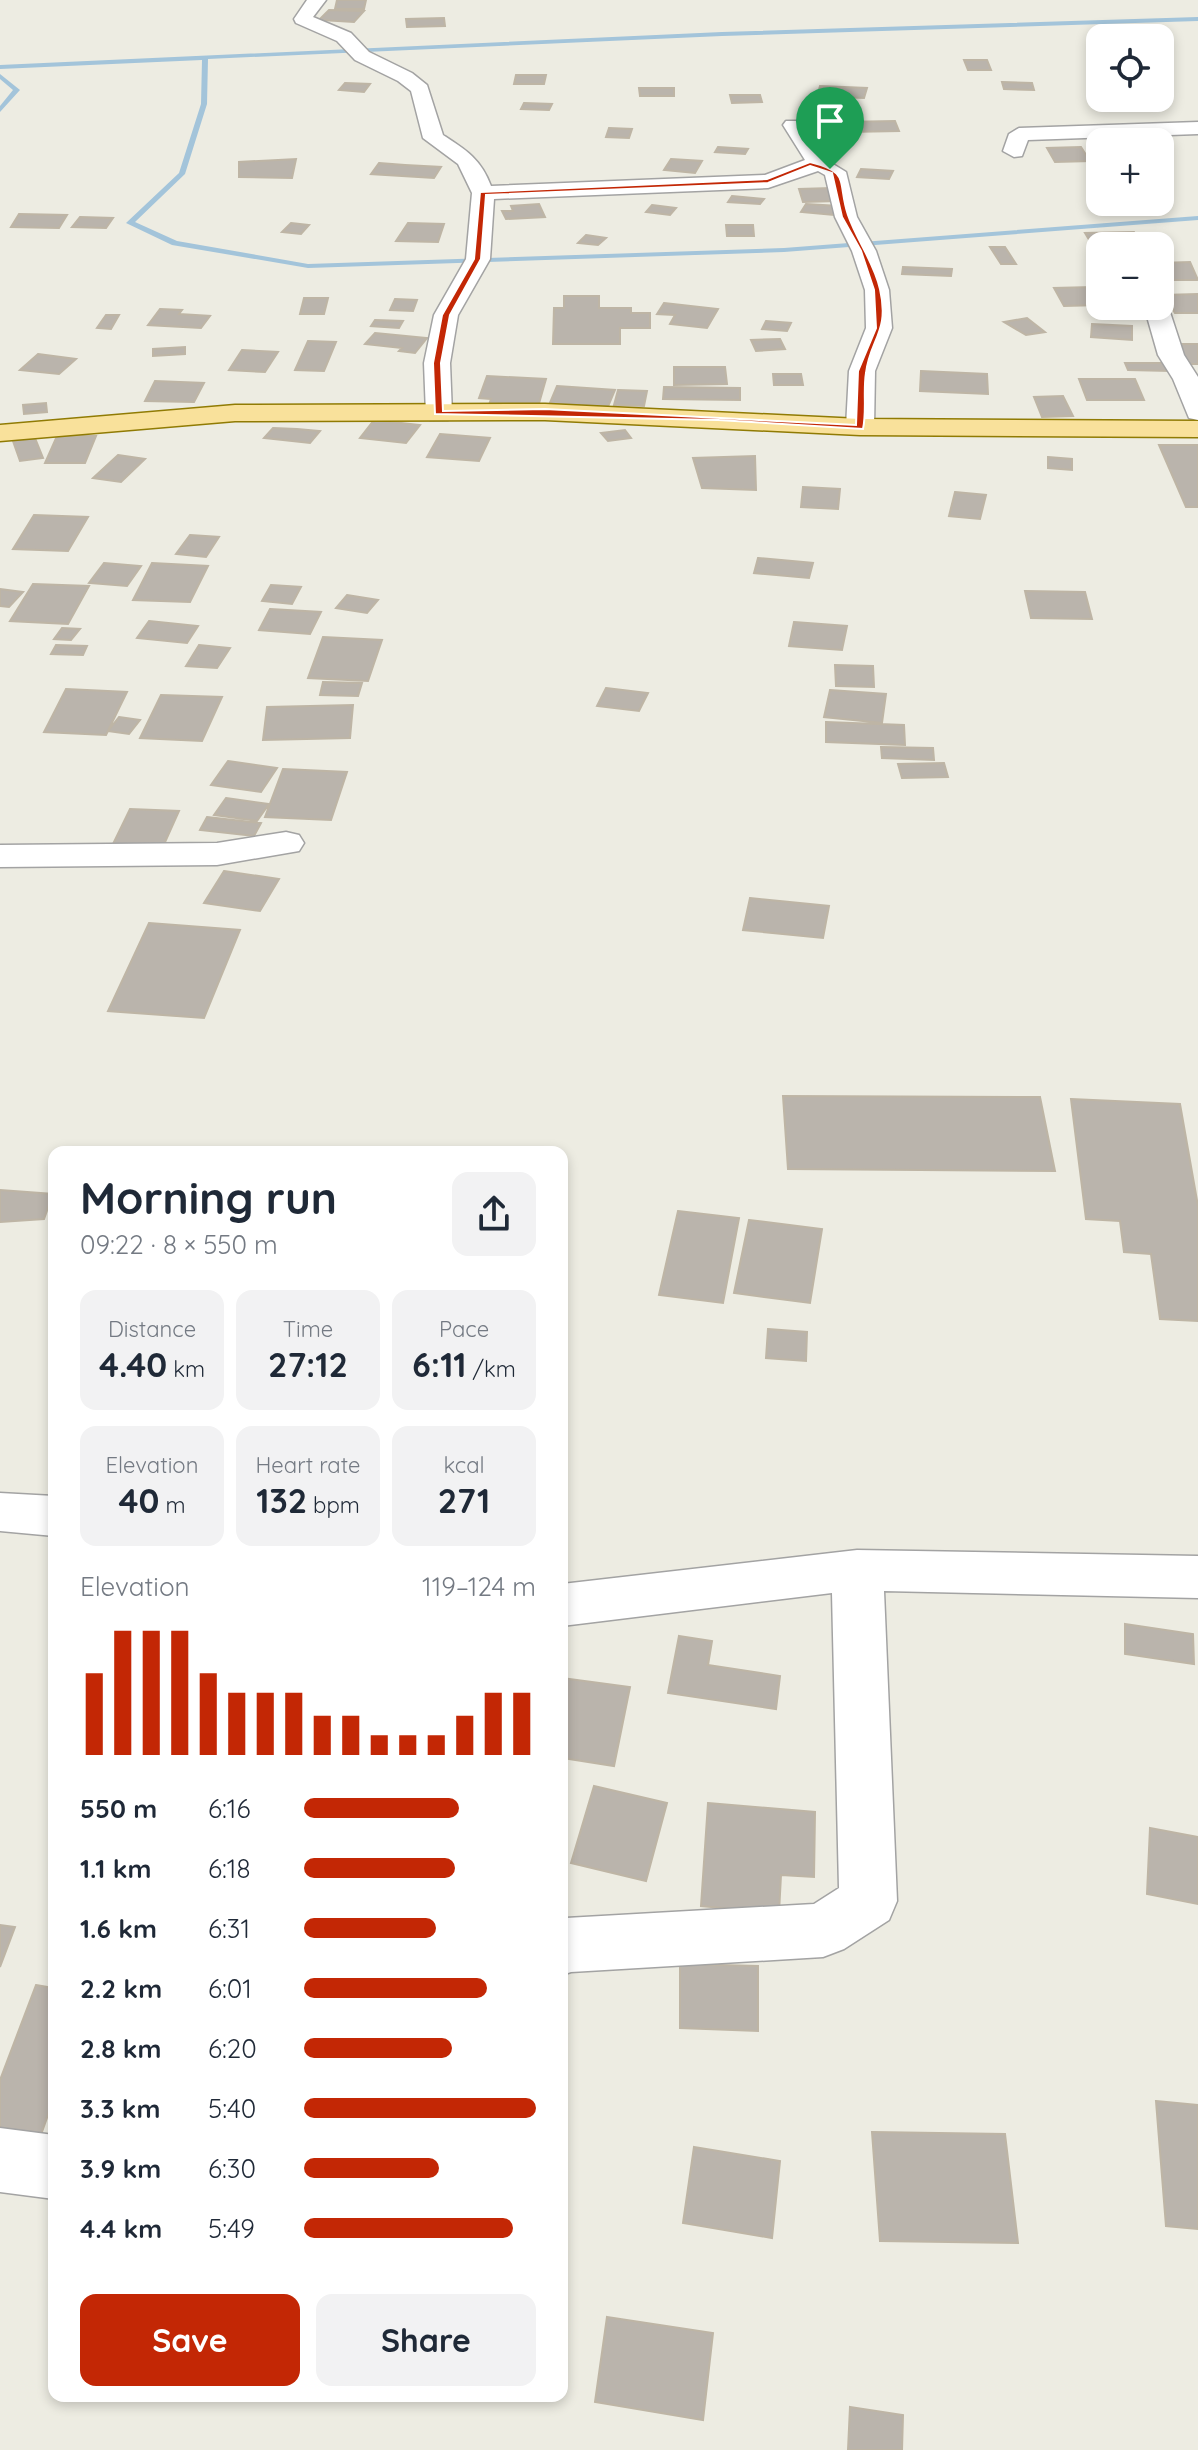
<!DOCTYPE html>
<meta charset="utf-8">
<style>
body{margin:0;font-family:Quicksand,sans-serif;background:#f2f2f3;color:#1f2937;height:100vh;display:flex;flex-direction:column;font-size:30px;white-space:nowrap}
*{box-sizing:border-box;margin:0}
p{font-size:26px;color:#747a83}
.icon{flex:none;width:44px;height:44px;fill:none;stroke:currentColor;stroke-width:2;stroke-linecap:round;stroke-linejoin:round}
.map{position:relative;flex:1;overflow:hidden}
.drawer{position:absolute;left:48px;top:1146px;width:520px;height:1256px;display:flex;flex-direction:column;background:#fff;border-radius:16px;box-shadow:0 4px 12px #0003}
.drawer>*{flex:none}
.tools{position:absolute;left:1086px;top:24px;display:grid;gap:16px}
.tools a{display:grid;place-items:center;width:88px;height:88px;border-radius:16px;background:#fff;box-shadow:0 4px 12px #0003;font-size:40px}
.pin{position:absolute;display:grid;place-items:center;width:68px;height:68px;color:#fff;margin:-82px -34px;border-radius:50% 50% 50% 0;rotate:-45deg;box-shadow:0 0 8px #0007}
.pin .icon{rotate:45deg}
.round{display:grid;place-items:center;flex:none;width:84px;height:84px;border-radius:16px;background:#f2f2f3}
.head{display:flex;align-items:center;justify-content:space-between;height:136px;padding:0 32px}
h1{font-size:44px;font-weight:800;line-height:60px}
.stats{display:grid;grid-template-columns:repeat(3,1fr);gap:12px;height:136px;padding:8px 32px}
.stats div{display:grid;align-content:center;border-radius:16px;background:#f2f2f3;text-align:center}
.stats b{font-size:34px;font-weight:800}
.stats small{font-size:22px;font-weight:400}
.stats p{font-size:22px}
.chart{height:224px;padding:16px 32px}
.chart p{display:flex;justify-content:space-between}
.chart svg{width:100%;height:144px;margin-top:8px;stroke:#c32705;stroke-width:6}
.cta{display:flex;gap:16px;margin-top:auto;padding:16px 32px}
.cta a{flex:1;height:92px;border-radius:16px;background:#c32705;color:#fff;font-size:32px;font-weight:800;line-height:92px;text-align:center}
.cta a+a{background:#f2f2f3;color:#1f2937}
ul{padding:0 32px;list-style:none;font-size:26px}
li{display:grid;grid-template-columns:128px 96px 1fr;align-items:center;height:60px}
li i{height:20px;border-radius:10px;background:#c32705}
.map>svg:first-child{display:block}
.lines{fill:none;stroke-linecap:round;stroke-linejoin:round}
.stream{fill:#a3c4da;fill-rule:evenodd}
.building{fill:#bab4ac;stroke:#beb5a5;stroke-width:2}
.minor-casing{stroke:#a3a3a3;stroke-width:3}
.major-casing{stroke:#907b04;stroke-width:3}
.minor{fill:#fff;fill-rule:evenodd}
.major{fill:#f9e19b;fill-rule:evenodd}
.route{fill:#c32705;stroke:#fff;stroke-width:2;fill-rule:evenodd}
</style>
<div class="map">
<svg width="1198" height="2450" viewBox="0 0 1198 2450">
<rect width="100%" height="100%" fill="#edece2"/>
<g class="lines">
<path class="stream" d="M 1198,17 L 1198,21 L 722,36 L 208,59 L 207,104 L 185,174 L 135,222 L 177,241 L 308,264 L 784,248 L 1198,216 L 1198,220 L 784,252 L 308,268 L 172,245 L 126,223 L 179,173 L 201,104 L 202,60 L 0,69 L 0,65 L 722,32 Z
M 0,74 L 20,90 L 0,112 L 0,106 L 13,90 L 0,79 Z"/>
</g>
<path class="building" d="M 337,0 L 366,0 L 364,9 L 335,9 Z
M 329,10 L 364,11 L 354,22 L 319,20 Z
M 444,18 L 445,26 L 407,27 L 406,19 Z
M 964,60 L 987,60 L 991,70 L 968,70 Z
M 516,75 L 546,75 L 544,84 L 514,84 Z
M 1002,82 L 1032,83 L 1034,90 L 1004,89 Z
M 345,83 L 370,84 L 364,92 L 339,90 Z
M 820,86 L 867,88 L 864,98 L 817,96 Z
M 639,88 L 674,88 L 674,96 L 640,96 Z
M 730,95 L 760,95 L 762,102 L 732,103 Z
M 524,103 L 552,104 L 549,110 L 521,109 Z
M 895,121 L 899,131 L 848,132 L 844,122 Z
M 609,128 L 632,129 L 629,138 L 606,137 Z
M 718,147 L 748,149 L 745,154 L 715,152 Z
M 1081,147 L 1090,161 L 1055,162 L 1047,148 Z
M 296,159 L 292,178 L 239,177 L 239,162 Z
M 671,159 L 702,161 L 695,173 L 664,170 Z
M 379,163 L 405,165 L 441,167 L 434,178 L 371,174 Z
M 861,169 L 893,171 L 889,179 L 857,177 Z
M 832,188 L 837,201 L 803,202 L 799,189 Z
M 732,196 L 764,199 L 760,204 L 728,202 Z
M 539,204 L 545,217 L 506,219 L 502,211 L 513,211 L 511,206 Z
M 806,204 L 838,206 L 834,215 L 801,212 Z
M 652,205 L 676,208 L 670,215 L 646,212 Z
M 19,214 L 67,215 L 59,228 L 11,227 Z
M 80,217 L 113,218 L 106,228 L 72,227 Z
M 291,223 L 309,225 L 301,234 L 282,232 Z
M 408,223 L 444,224 L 438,242 L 396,241 Z
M 726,225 L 753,225 L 754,236 L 727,236 Z
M 1134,232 L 1143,246 L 1100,246 L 1100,258 L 1085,233 Z
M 586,235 L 606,238 L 598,245 L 578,243 Z
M 990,247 L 1005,247 L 1016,264 L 1001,264 Z
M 1190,262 L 1198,280 L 1162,280 L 1160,277 L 1160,263 Z
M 903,267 L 952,269 L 951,276 L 902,274 Z
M 1093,287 L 1100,305 L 1064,306 L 1054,288 Z
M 1198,294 L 1198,313 L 1175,313 L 1164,295 Z
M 564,296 L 599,296 L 599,308 L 631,308 L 631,313 L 650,313 L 650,328 L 620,328 L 620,344 L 553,344 L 554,308 L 564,308 Z
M 304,298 L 328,298 L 324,314 L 300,314 Z
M 395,299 L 417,300 L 413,311 L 390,310 Z
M 664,303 L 718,309 L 707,328 L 670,324 L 675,315 L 657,314 Z
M 160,309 L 182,310 L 179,314 L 210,316 L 201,328 L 148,325 Z
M 106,315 L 119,315 L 111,329 L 97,328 Z
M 1027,318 L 1045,332 L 1026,335 L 1004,322 Z
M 375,320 L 403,321 L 399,328 L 371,326 Z
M 766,321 L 791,323 L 787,331 L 762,329 Z
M 1092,324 L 1132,326 L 1132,340 L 1091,337 Z
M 375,333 L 427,338 L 415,353 L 399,351 L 402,348 L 365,344 Z
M 780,339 L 785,349 L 756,351 L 751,340 Z
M 308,341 L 336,342 L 324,371 L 295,370 Z
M 1177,344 L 1198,344 L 1198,364 L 1189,364 Z
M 185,347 L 185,354 L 153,356 L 153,349 Z
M 242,350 L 278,352 L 265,372 L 229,370 Z
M 38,354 L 76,359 L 59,374 L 20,370 Z
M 1125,363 L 1167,363 L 1170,371 L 1128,370 Z
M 674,367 L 725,367 L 727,384 L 674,385 Z
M 921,371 L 987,374 L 988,394 L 920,391 Z
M 773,374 L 801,374 L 803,385 L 774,385 Z
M 487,376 L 546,379 L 538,407 L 489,405 L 491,399 L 479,398 Z
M 1079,379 L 1135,379 L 1144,400 L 1087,400 Z
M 155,381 L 204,383 L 194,402 L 145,401 Z
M 557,386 L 615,390 L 607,409 L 549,405 Z
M 664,387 L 740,388 L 740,400 L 663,399 Z
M 618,390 L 647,391 L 644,406 L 614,405 Z
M 1063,396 L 1073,416 L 1042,417 L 1034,397 Z
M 46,403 L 47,412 L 24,414 L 23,405 Z
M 374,420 L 420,425 L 406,443 L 360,438 Z
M 273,428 L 297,429 L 320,431 L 310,443 L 264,438 Z
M 625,430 L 631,438 L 608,441 L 601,433 Z
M 440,434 L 490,438 L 479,461 L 427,457 Z
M 57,436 L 96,436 L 85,463 L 45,463 Z
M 35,438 L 43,458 L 20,461 L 13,441 Z
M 1159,445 L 1198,445 L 1198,507 L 1186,507 Z
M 118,455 L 145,459 L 121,482 L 93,478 Z
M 755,456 L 756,490 L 702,488 L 693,458 Z
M 1048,457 L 1072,459 L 1072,470 L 1048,468 Z
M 803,487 L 840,489 L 838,509 L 801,507 Z
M 955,492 L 986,495 L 980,519 L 949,516 Z
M 34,515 L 88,517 L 68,551 L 13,549 Z
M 190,535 L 219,537 L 206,557 L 176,554 Z
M 758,558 L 813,563 L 809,578 L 754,573 Z
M 104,563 L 141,566 L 127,586 L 89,583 Z
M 152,563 L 208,566 L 190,602 L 133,600 Z
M 33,584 L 89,586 L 68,624 L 10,621 Z
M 271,585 L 301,587 L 292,604 L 262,601 Z
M 0,589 L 23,592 L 9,607 L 0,606 Z
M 1025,591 L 1085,592 L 1092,619 L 1031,618 Z
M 347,595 L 378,600 L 367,613 L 336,608 Z
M 270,609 L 321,612 L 310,634 L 259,630 Z
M 149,621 L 198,626 L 187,643 L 137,638 Z
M 794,622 L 847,626 L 842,650 L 789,646 Z
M 62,628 L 80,629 L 71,640 L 54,639 Z
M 323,637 L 382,640 L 368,681 L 308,678 Z
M 56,645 L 87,646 L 83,655 L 51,654 Z
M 199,645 L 230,648 L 217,668 L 186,666 Z
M 835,665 L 873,666 L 874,687 L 836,686 Z
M 323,682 L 362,683 L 358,696 L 320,695 Z
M 606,688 L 648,693 L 639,711 L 597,706 Z
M 66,689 L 127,692 L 106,735 L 44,732 Z
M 830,690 L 886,694 L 882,723 L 824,717 Z
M 161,695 L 222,697 L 202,741 L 140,738 Z
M 353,705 L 350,738 L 263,740 L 267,707 Z
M 119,717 L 140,720 L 129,734 L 108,731 Z
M 826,722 L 904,725 L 905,745 L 826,742 Z
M 881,747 L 933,748 L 934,760 L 882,758 Z
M 228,761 L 277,768 L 261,792 L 211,785 Z
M 944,763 L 948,777 L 902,778 L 898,764 Z
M 283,769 L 347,772 L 331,820 L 265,817 Z
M 226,798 L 269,804 L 257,821 L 214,815 Z
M 130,809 L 179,811 L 162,849 L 112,846 Z
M 207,817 L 261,823 L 254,836 L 200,830 Z
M 224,871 L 279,879 L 260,911 L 204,903 Z
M 750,898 L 829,906 L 823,938 L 743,930 Z
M 149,923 L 240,930 L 204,1018 L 108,1011 Z
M 783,1096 L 1040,1097 L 1055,1171 L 788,1169 Z
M 1071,1099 L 1180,1104 L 1198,1206 L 1198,1321 L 1160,1319 L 1151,1254 L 1124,1252 L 1120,1221 L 1086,1219 Z
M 0,1190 L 53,1194 L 44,1219 L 0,1222 Z
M 678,1211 L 739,1218 L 723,1303 L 659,1295 Z
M 749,1220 L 822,1229 L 810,1303 L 734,1293 Z
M 768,1329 L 807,1332 L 806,1361 L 766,1358 Z
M 1125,1624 L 1193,1634 L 1194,1664 L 1125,1654 Z
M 679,1636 L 712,1641 L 708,1665 L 780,1676 L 776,1709 L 668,1693 Z
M 562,1678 L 630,1687 L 614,1766 L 562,1758 Z
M 594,1786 L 667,1803 L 646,1881 L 571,1863 Z
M 708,1803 L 815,1812 L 814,1877 L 781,1875 L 779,1913 L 701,1906 Z
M 1150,1828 L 1198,1837 L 1198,1904 L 1147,1894 Z
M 0,1925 L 15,1927 L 0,1967 Z
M 680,1964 L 758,1966 L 758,2031 L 680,2028 Z
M 36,1985 L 54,1988 L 54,2098 L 37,2146 L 0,2141 L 0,2080 Z
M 1156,2101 L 1198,2105 L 1198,2229 L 1166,2226 Z
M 872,2132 L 1005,2134 L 1018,2243 L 880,2241 Z
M 694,2147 L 780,2161 L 772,2238 L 683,2223 Z
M 607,2317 L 713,2333 L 703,2420 L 595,2402 Z
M 850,2407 L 903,2415 L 902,2450 L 848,2450 Z"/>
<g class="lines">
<g class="minor-casing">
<path id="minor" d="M 307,0 L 326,0 L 313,17 L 351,33 L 369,52 L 412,73 L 427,85 L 443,135 C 466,150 481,159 491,186 L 765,175 L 805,160 L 783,125 L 786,121 L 800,121 L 828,161 L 846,172 L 857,217 L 876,251 L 889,290 L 892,328 L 875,371 L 874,427 L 870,433 L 850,433 L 846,427 L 849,371 L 866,328 L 865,290 L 852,251 L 835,217 L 825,175 L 818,171 L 768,188 L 494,199 L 490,259 L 458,315 L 450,363 L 452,414 L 448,420 L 430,420 L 426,414 L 424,363 L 434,315 L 466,259 L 472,193 L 458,164 L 423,138 L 411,91 L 398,81 L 355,60 L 337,41 L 296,23 L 294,19 Z
M 1198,122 L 1198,134 L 1028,140 L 1022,156 L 1014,157 L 1003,151 L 1009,134 L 1019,128 Z
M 1160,300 L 1168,306 L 1184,355 L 1198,377 L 1198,420 L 1189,418 L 1173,379 L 1158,355 L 1144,306 L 1160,306 Z
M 286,832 L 299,835 L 304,843 L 299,851 L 217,865 L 0,867 L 0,845 L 217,843 Z
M 0,1493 L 54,1496 L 54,1536 L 0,1531 Z
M 857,1550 L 1198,1556 L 1198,1598 L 884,1591 L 897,1901 L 889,1920 L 844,1949 L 823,1957 L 571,1972 L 562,1975 L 562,1919 L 566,1918 L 814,1904 L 839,1888 L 832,1593 L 562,1626 L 562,1584 Z
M 0,2128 L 54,2135 L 54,2199 L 0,2192 Z"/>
</g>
<g class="major-casing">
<path id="major" d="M 545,404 L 860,419 L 1198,421 L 1198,437 L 860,435 L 545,420 L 235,421 L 0,441 L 0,425 L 235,405 Z"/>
</g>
<use href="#minor" class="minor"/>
<use href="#major" class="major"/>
</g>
<path class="route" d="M 810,162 C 851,172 837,181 848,215 C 857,241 874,262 880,289 C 890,332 870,339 866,373 C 863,391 867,411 863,429 L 718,420 L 435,414 L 433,363 L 442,315 L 474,259 L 480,192 L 767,179 ZM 810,166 L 832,173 L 842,217 L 861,251 L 874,290 L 876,328 L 858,371 L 856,425 L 545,409 L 443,411 L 441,363 L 450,315 L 481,259 L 486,195 L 768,183 Z"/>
</svg>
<div class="tools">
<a><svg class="icon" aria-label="locate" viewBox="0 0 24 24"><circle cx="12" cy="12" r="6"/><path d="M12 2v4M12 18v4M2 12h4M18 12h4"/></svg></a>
<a>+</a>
<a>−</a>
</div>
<div class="pin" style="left:830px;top:169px;background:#1e9e55"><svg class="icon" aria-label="arrive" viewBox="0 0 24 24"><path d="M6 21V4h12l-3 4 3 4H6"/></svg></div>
<section class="drawer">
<div class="head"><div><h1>Morning run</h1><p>09:22 · 8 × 550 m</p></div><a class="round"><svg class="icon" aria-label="share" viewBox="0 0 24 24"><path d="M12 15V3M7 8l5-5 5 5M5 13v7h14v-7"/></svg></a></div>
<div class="stats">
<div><p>Distance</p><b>4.40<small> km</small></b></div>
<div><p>Time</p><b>27:12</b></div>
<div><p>Pace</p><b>6:11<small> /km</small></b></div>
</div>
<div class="stats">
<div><p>Elevation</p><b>40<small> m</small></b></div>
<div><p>Heart rate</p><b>132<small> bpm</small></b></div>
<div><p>kcal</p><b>271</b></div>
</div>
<div class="chart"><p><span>Elevation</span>119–124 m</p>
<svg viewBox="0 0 160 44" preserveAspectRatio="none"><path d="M5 44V19M15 44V6M25 44V6M35 44V6M45 44V19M55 44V25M65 44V25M75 44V25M85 44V32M95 44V32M105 44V38M115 44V38M125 44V38M135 44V32M145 44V25M155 44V25"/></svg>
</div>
<ul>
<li><b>550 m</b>6:16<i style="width:67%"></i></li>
<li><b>1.1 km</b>6:18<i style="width:65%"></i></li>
<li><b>1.6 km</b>6:31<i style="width:57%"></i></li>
<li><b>2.2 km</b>6:01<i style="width:79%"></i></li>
<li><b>2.8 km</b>6:20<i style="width:64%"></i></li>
<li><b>3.3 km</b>5:40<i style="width:100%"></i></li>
<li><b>3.9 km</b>6:30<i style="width:58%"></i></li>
<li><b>4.4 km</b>5:49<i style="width:90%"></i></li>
</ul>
<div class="cta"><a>Save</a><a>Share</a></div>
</section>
</div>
